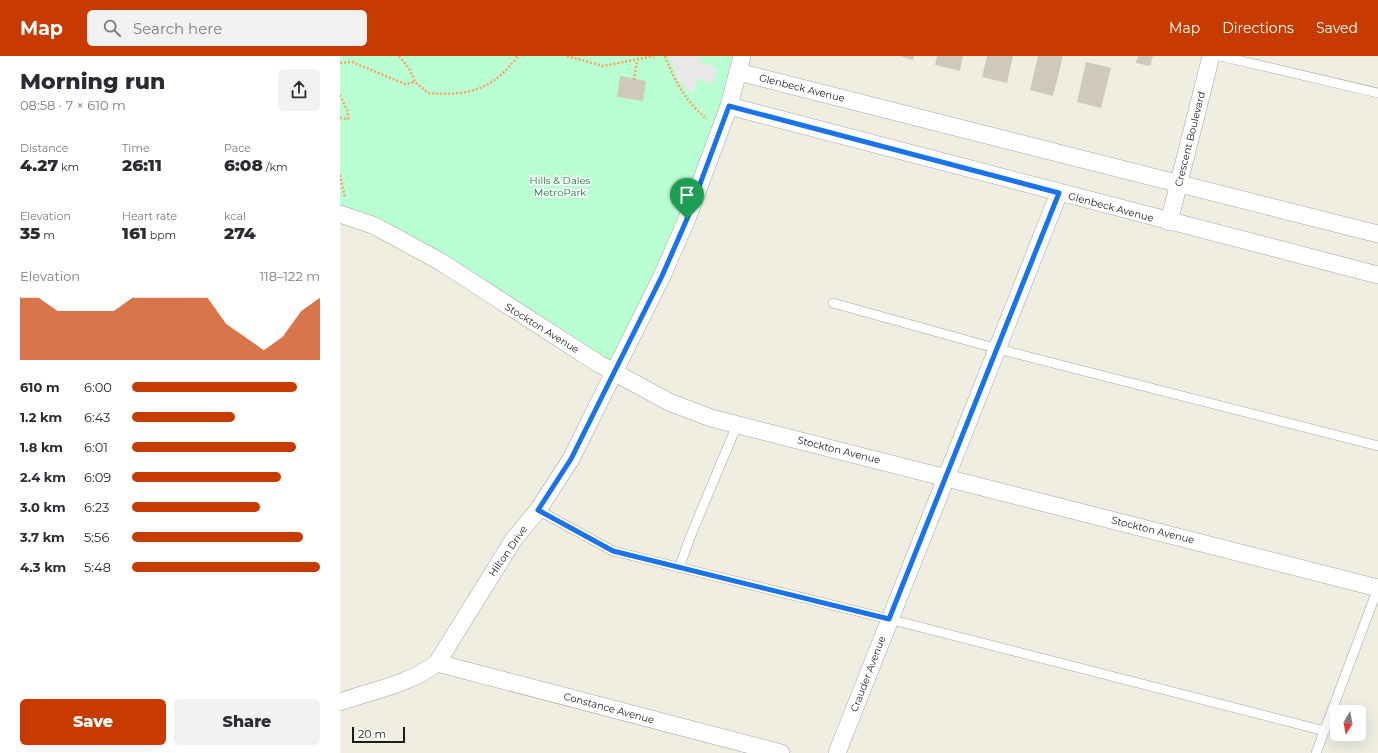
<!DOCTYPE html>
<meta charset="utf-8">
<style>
body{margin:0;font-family:Montserrat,sans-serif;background:#f2f2f3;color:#2b2b33;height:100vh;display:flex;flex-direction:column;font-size:15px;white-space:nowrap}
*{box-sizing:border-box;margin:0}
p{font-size:13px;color:#7c7c81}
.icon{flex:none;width:22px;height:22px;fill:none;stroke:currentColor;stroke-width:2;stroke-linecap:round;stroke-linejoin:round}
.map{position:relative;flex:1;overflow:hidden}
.sheet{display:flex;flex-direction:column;background:#fff;width:340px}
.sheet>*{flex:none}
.needle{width:26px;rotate:190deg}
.controls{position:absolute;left:990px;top:649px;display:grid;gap:8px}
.controls a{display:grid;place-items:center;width:36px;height:36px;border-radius:6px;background:#fff;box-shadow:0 4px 16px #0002;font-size:20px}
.scale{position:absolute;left:12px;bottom:10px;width:53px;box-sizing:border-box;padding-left:4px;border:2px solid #1c1c1c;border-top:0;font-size:11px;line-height:14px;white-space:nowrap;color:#1c1c1c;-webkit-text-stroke:3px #fff;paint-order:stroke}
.pin{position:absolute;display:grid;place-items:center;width:34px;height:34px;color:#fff;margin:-41px -17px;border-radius:50% 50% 50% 0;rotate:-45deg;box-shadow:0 0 4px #0007}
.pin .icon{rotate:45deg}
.round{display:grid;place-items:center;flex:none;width:42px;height:42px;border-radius:6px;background:#f2f2f3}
.head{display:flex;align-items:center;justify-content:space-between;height:68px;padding:0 20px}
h1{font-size:22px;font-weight:800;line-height:30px}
.figures{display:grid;grid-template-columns:repeat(3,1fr);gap:6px;height:68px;padding:4px 20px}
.figures div{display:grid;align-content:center}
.figures b{font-size:17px;font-weight:800}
.figures small{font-size:11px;font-weight:400}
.figures p{font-size:11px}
.chart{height:112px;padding:8px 20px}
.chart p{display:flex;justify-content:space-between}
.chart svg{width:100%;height:72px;margin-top:4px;fill:#c83b00;opacity:.7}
.action{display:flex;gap:8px;margin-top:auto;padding:8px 20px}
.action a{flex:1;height:46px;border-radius:6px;background:#c83b00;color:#fff;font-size:16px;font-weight:800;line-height:46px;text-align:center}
.action a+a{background:#f2f2f3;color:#2b2b33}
ul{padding:0 20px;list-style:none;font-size:13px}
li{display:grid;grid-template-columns:64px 48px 1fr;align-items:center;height:30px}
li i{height:10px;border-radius:5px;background:#c83b00}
header{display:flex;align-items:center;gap:24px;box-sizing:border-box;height:56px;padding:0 20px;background:#c83b00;color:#fff}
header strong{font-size:19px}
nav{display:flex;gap:22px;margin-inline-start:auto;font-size:14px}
.search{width:280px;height:36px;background:#f2f2f3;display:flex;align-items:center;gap:10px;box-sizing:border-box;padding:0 14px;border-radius:6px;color:#7c7c81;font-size:15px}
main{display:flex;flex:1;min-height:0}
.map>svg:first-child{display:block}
.park{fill:#b9fed2}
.parking{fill:#e8e8e8}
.building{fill:#cfc9ba}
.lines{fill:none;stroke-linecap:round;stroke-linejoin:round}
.service-casing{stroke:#a3a3a3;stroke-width:10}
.minor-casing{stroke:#a3a3a3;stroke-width:18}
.path{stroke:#ffa061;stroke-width:2.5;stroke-dasharray:2 2;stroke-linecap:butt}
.service{stroke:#fff;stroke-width:9}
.minor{stroke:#fff;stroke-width:17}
.route-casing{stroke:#fff;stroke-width:8}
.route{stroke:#1a73e8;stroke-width:5}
.labels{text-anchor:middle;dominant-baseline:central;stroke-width:3.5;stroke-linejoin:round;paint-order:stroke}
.street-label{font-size:10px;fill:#1c1c1c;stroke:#fff}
.park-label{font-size:10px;fill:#028232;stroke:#fff}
</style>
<header>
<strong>Map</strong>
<div class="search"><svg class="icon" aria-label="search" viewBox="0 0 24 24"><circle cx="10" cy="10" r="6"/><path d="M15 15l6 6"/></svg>Search here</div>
<nav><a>Map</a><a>Directions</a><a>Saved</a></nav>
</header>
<main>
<section class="sheet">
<div class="head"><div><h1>Morning run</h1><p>08:58 · 7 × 610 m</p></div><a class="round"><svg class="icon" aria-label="share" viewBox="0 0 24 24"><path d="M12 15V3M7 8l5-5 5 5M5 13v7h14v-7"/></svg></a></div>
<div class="figures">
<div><p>Distance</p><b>4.27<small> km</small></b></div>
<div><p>Time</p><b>26:11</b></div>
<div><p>Pace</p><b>6:08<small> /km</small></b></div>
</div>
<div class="figures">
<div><p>Elevation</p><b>35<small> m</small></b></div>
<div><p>Heart rate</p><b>161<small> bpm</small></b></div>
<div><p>kcal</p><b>274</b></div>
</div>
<div class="chart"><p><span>Elevation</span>118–122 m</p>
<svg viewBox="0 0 160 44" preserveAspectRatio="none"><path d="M0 44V6L10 6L20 14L30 14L40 14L50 14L60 6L70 6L80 6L90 6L100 6L110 22L120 30L130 38L140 30L150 14L160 6V44z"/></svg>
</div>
<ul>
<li><b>610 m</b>6:00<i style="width:88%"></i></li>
<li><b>1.2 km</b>6:43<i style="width:55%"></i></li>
<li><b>1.8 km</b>6:01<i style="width:87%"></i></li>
<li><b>2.4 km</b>6:09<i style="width:79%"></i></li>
<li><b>3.0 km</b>6:23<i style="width:68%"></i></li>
<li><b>3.7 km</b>5:56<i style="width:91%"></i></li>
<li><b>4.3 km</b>5:48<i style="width:100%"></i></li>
</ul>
<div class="action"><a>Save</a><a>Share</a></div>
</section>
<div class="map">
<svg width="1038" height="697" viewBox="0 0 1038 697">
<rect width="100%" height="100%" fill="#efeee1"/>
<path class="park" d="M 0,0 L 402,0 L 389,50 L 274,316 L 170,252 L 0,158 Z"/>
<path class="parking" d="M 329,0 L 359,0 L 361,5 L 377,13 L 372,30 L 362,23 L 358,23 L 352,39 L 339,25 Z"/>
<path class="building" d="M 560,0 L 574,0 L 573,4 Z
M 597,0 L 623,0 L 620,15 L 595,9 Z
M 647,0 L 673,0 L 667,27 L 642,21 Z
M 698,0 L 723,0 L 713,40 L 690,34 Z
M 798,0 L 813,0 L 810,10 L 796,7 Z
M 746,6 L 771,12 L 761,52 L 737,46 Z
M 280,20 L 306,25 L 303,45 L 277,41 Z"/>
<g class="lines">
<g class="service-casing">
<path id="service" d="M 880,0 L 1038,37
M 493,247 L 658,293 L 1038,390
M 198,454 L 273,495 L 549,563 L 985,675
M 339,512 L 351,479 L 397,369
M 976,697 L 1038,532"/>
</g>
<g class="minor-casing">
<path id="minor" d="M 398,16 L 1038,178
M 389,50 L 1038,219
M 0,158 L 35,170 L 101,206 L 259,308 L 329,346 L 371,362 L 1038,532
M 829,166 L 871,0
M 97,607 L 441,697
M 0,646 C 31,635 70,628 97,607 L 174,483 L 198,454 L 231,403 L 322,220 L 347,163 L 389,50 L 402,0
M 497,697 L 719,137"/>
</g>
<path class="path" d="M 59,0 L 70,14 L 75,26 L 88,37 C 130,40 152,34 178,0
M 227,0 L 263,10 L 314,0
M 325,0 C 335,26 346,46 367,63
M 0,7 L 12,6 L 65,28 L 75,26
M 294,24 L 297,5
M 0,39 L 8,56 L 8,63 L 0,62
M 0,119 L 5,142"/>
<use href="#service" class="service"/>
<use href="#minor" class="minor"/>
</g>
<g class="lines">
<g class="route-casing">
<path id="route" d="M 389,50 L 719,137 L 549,563 L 273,495 L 198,454 L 231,403 L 322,220 L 347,163 Z"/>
</g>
<use href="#route" class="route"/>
</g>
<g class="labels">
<g class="street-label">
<text transform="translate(462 32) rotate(14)">Glenbeck Avenue</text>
<text transform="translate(850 83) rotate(-76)">Crescent Boulevard</text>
<text transform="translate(771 151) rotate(15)">Glenbeck Avenue</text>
<text transform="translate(202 272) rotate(32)">Stockton Avenue</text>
<text transform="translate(499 394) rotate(14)">Stockton Avenue</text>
<text transform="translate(813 474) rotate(14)">Stockton Avenue</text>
<text transform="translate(168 495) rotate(-55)">Hilton Drive</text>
<text transform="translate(528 618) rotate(-69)">Crauder Avenue</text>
<text transform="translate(269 652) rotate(15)">Constance Avenue</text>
</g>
<g class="park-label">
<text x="220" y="124">Hills &amp; Dales<tspan x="220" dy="12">MetroPark</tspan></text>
</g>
</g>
</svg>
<div class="controls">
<a><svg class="needle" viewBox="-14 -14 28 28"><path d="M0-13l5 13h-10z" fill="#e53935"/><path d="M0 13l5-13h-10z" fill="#7c7c81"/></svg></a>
</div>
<div class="scale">20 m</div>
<div class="pin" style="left:347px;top:163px;background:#1e9e55"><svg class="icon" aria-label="arrive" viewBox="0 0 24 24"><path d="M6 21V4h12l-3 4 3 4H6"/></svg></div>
</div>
</main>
